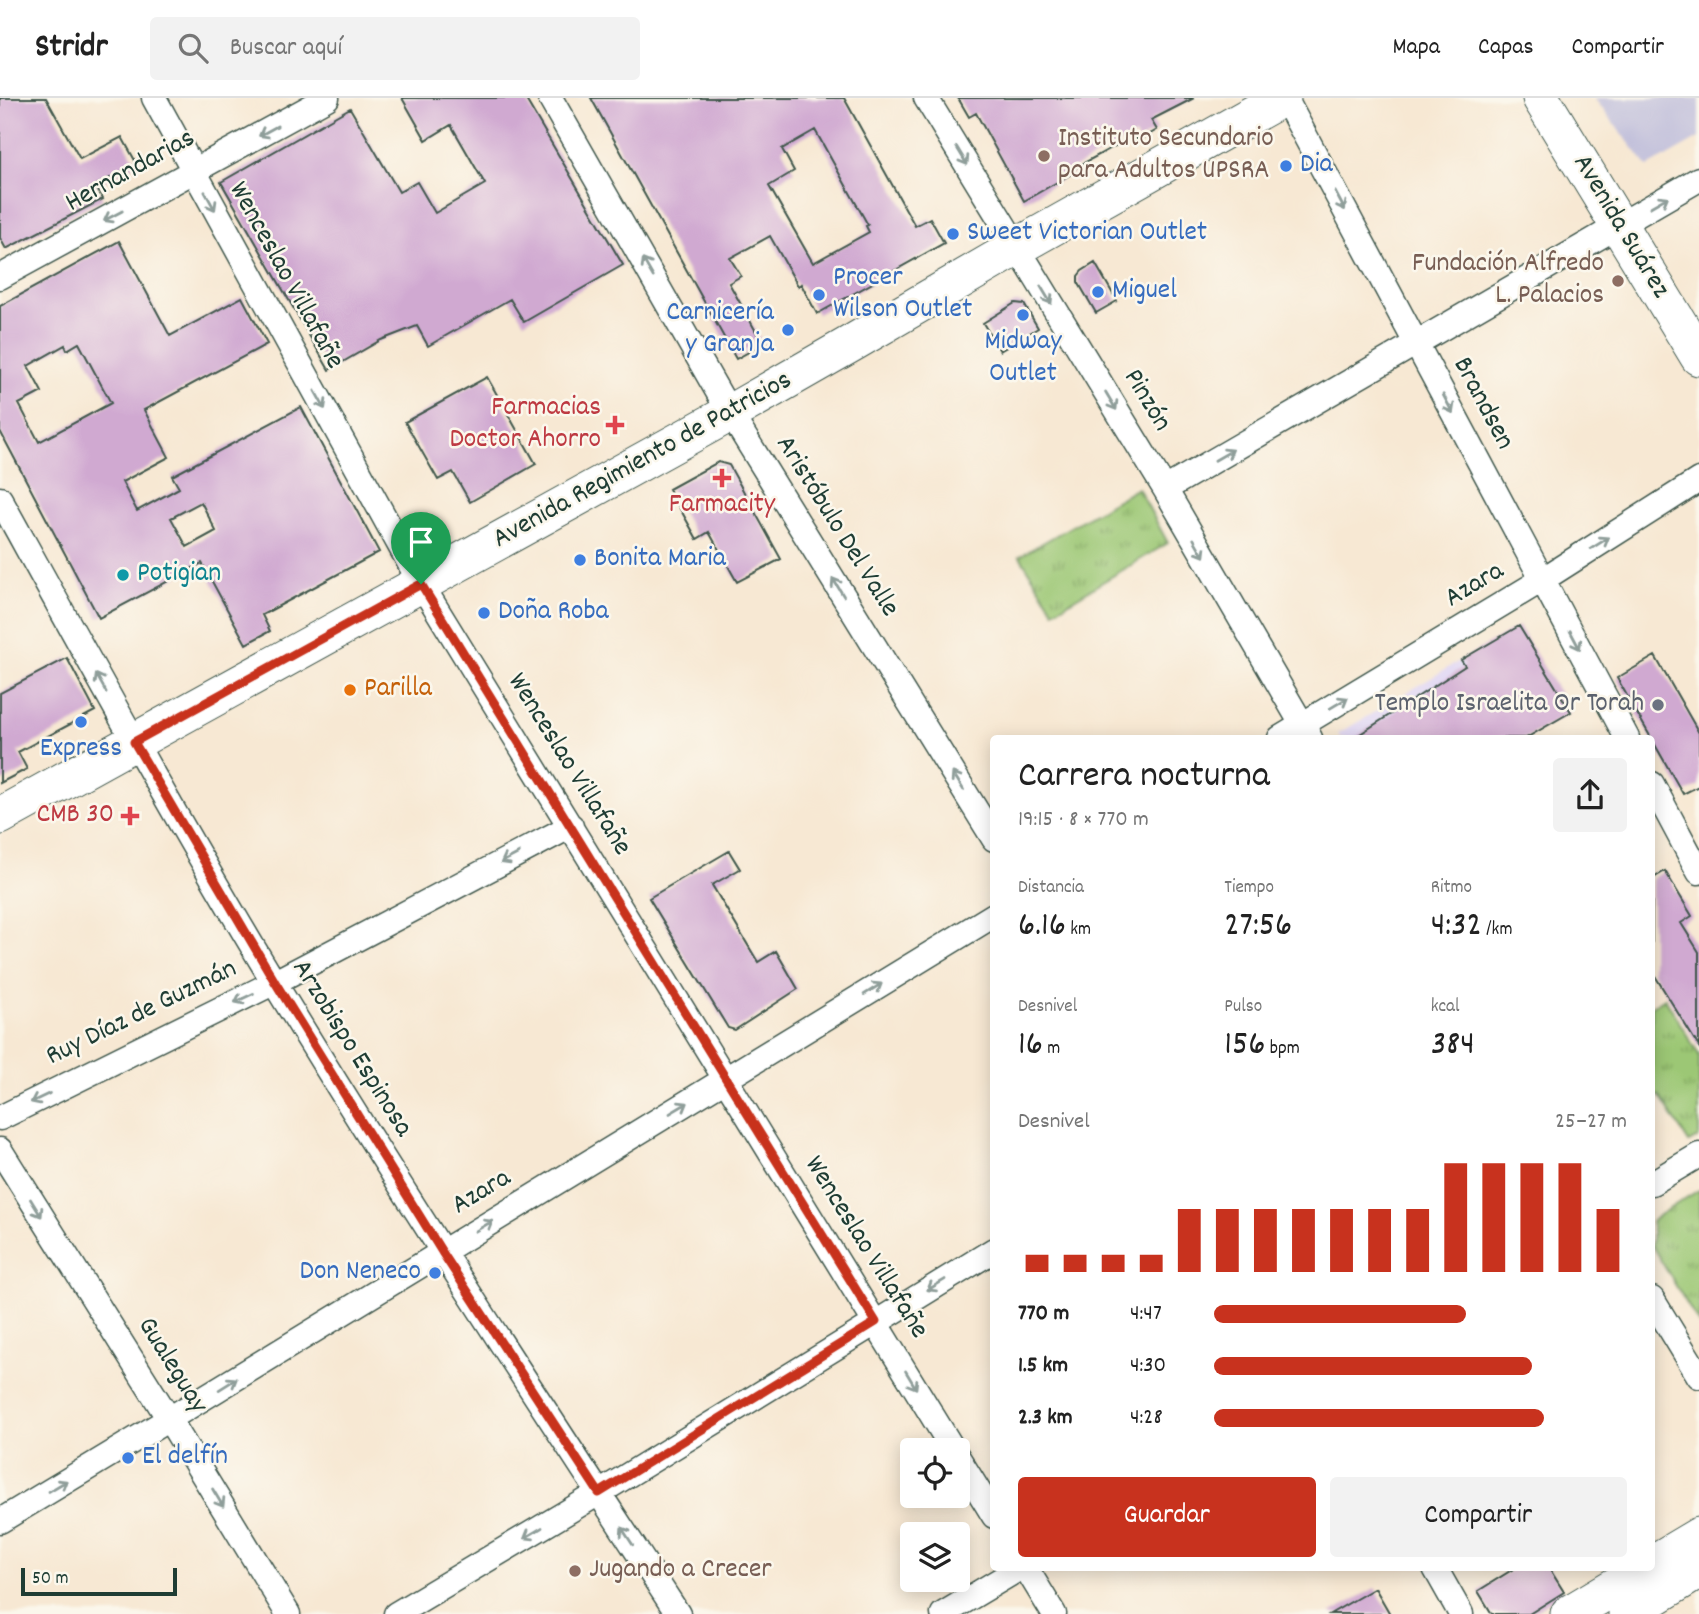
<!DOCTYPE html>
<html lang="es">
<meta charset="utf-8">
<style>
body{margin:0;font-family:Dekko,sans-serif;background:#f2f2f2;color:#222;height:100vh;display:flex;flex-direction:column;font-size:26px;white-space:nowrap}
*{box-sizing:border-box;margin:0}
p{font-size:23px;color:#767676}
.icon{flex:none;width:38px;height:38px;fill:none;stroke:currentColor;stroke-width:2;stroke-linecap:round;stroke-linejoin:round}
.map{position:relative;flex:1;overflow:hidden}
.side{position:absolute;left:990px;top:637px;width:665px;height:836px;display:flex;flex-direction:column;background:#fff;border-radius:7px;box-shadow:0 4px 18px #0003}
.side>*{flex:none}
.fabs{position:absolute;left:900px;top:1340px;display:grid;gap:14px}
.fabs a{display:grid;place-items:center;width:70px;height:70px;border-radius:7px;background:#fff;box-shadow:0 4px 18px #0003;font-size:35px}
.scale{position:absolute;left:21px;bottom:18px;width:156px;box-sizing:border-box;padding-left:7px;border:4px solid #1f3d34;border-top:0;font-size:19px;line-height:24px;white-space:nowrap;color:#1f3d34;-webkit-text-stroke:5px #fbf7ec;paint-order:stroke}
.pin{position:absolute;display:grid;place-items:center;width:60px;height:60px;color:#fff;margin:-72px -30px;border-radius:50% 50% 50% 0;rotate:-45deg;box-shadow:0 0 7px #0007}
.pin .icon{rotate:45deg}
.round{display:grid;place-items:center;flex:none;width:74px;height:74px;border-radius:7px;background:#f2f2f2}
.head{display:flex;align-items:center;justify-content:space-between;height:119px;padding:0 28px}
h1{font-size:38px;font-weight:600;line-height:52px}
.stats{display:grid;grid-template-columns:repeat(3,1fr);gap:10px;height:119px;padding:7px 28px}
.stats div{display:grid;align-content:center}
.stats b{font-size:35px;font-weight:600}
.stats small{font-size:19px;font-weight:400}
.stats p{font-size:19px}
.chart{height:196px;padding:14px 28px}
.chart p{display:flex;justify-content:space-between}
.chart svg{width:100%;height:126px;margin-top:7px;stroke:#c8321e;stroke-width:6}
.cta{display:flex;gap:14px;margin-top:auto;padding:14px 28px}
.cta a{flex:1;height:80px;border-radius:7px;background:#c8321e;color:#fff;font-size:28px;font-weight:600;line-height:80px;text-align:center}
.cta a+a{background:#f2f2f2;color:#222}
ul{padding:0 28px;list-style:none;font-size:23px}
li{display:grid;grid-template-columns:112px 84px 1fr;align-items:center;height:52px}
li i{height:18px;border-radius:9px;background:#c8321e}
header{display:flex;align-items:center;gap:42px;box-sizing:border-box;height:98px;padding:0 35px;background:#fff;border-bottom:2px solid #e0e0e0}
header strong{font-size:33px}
nav{display:flex;gap:38px;margin-inline-start:auto;font-size:24px}
.search{width:490px;height:63px;background:#f2f2f2;display:flex;align-items:center;gap:18px;box-sizing:border-box;padding:0 24px;border-radius:7px;color:#767676;font-size:26px}
.map>svg:first-child{display:block}
.built{fill:#dfd5f5}
.industrial{fill:#c3c1db}
.grass{fill:url(#grass-tufts);stroke:#5e8254;stroke-width:2}
.building{fill:#d0a9d1;fill-rule:evenodd}
.lines{fill:none;stroke-linecap:round;stroke-linejoin:round}
.street-casing{stroke:#3f574c;stroke-width:27}
.secondary-casing{stroke:#3f574c;stroke-width:39}
.street{stroke:#fff;stroke-width:24}
.secondary{stroke:#fff;stroke-width:37}
.oneway{stroke:#8f9e9a}
.route-casing{stroke:#fff;stroke-width:14}
.route{stroke:#c8321e;stroke-width:9}
.education-dot{fill:#8d6e63;stroke:#fbf7ec;stroke-width:2.5}
.shop-dot{fill:#3f7fe0;stroke:#fbf7ec;stroke-width:2.5}
.health-dot{fill:#e0444e;stroke:#fbf7ec;stroke-width:2.5}
.culture-dot{fill:#0f9aa8;stroke:#fbf7ec;stroke-width:2.5}
.food-dot{fill:#e8710a;stroke:#fbf7ec;stroke-width:2.5}
.worship-dot{fill:#6b7280;stroke:#fbf7ec;stroke-width:2.5}
.labels{text-anchor:middle;dominant-baseline:central;stroke-width:5;stroke-linejoin:round;paint-order:stroke}
.education-label{font-size:28px;fill:#785e54;stroke:#fbf7ec;text-anchor:start}
.shop-label{font-size:28px;fill:#366cbe;stroke:#fbf7ec;text-anchor:start}
.street-label{font-size:28px;fill:#1f3d34;stroke:#fbf7ec}
.health-label{font-size:28px;fill:#be3a42;stroke:#fbf7ec;text-anchor:end}
.culture-label{font-size:28px;fill:#0d838f;stroke:#fbf7ec;text-anchor:start}
.food-label{font-size:28px;fill:#c56008;stroke:#fbf7ec;text-anchor:start}
.worship-label{font-size:28px;fill:#5b616d;stroke:#fbf7ec;text-anchor:end}
</style>
<header>
<strong>Stridr</strong>
<div class="search"><svg class="icon" aria-label="search" viewBox="0 0 24 24"><circle cx="10" cy="10" r="6"/><path d="M15 15l6 6"/></svg>Buscar aquí</div>
<nav><a>Mapa</a><a>Capas</a><a>Compartir</a></nav>
</header>
<div class="map">
<svg width="1699" height="1516" viewBox="0 0 1699 1516">
<defs>
<pattern id="grass-tufts" width="24" height="20" patternUnits="userSpaceOnUse" patternTransform="scale(1.75)"><rect width="24" height="20" fill="#9cc774"/><path d="M3 7l-1-3M5 7V3M7 7l1-3M15 17l-1-3M17 17v-4M19 17l1-3" fill="none" stroke="#7fa360"/></pattern>
</defs>
<rect width="100%" height="100%" fill="#fbf7ec"/>
<filter id="ink" filterUnits="userSpaceOnUse"><feTurbulence type="fractalNoise" baseFrequency=".0143" numOctaves="2"/><feDisplacementMap in="SourceGraphic" scale="14" xChannelSelector="R" yChannelSelector="G"/><feConvolveMatrix kernelMatrix="1 2 1 2 8 2 1 2 1" color-interpolation-filters="sRGB"/></filter>
<filter id="wash" filterUnits="userSpaceOnUse"><feTurbulence type="fractalNoise" baseFrequency=".00686" numOctaves="4" result="noise"/><feDisplacementMap in="SourceGraphic" scale="28" xChannelSelector="R" yChannelSelector="G"/><feGaussianBlur stdDeviation="1.57" result="paint"/><feColorMatrix in="noise" values="0 0 0 0 0 0 0 0 0 0 0 0 0 0 0 0 0 1.4 0 .05"/><feComposite in="paint" operator="in"/></filter>
<g filter="url(#wash)">
<rect width="100%" height="100%" fill="#f7e8d3"/>
<path class="built" d="M 1461,562 L 1508,640 L 1341,640 L 1338,636 Z"/>
<path class="industrial" d="M 1594,0 L 1699,0 L 1699,40 L 1648,69 Z"/>
<path class="grass" d="M 1138,390 L 1168,445 L 1054,513 L 1020,458 Z
M 1665,900 L 1699,957 L 1699,1039 L 1689,1045 L 1659,997 L 1652,1001 L 1652,908 Z
M 1699,1092 L 1699,1226 L 1652,1148 L 1652,1124 L 1659,1117 Z"/>
<g id="blocks">
<path class="building" d="M 0,0 L 46,0 L 80,61 L 122,39 L 137,66 L 95,88 L 103,101 L 6,151 L 0,140 Z
M 402,0 L 525,0 L 623,167 L 524,224 L 510,201 L 428,248 L 417,228 L 381,242 L 329,272 L 221,84 L 350,10 L 399,94 L 417,84 L 435,115 L 485,86 L 451,27 L 426,42 Z
M 591,0 L 844,0 L 915,128 L 930,120 L 944,145 L 817,216 L 801,186 L 798,188 L 770,138 L 730,160 L 741,178 L 729,185 L 763,246 L 736,261 ZM 815,32 L 868,127 L 866,128 L 869,134 L 813,165 L 769,88 L 794,73 L 782,51 Z
M 958,0 L 1194,0 L 1151,22 L 1157,32 L 1138,43 L 1135,37 L 1071,72 L 1073,75 L 1024,103 L 976,15 L 969,19 Z
M 119,143 L 170,238 L 242,199 L 267,246 L 144,312 L 169,359 L 122,384 L 137,413 L 179,390 L 172,378 L 301,309 L 379,454 L 262,517 L 270,533 L 246,546 L 202,465 L 99,520 L 0,333 L 0,208 ZM 79,245 L 111,305 L 39,344 L 19,306 L 42,294 L 28,268 L 65,247 L 67,252 ZM 201,404 L 216,433 L 187,449 L 171,420 Z
M 1095,165 L 1117,203 L 1096,215 L 1078,184 L 1078,178 L 1082,173 Z
M 1015,205 L 1024,206 L 1038,230 L 1000,253 L 983,225 Z
M 487,279 L 536,366 L 470,404 L 453,374 L 438,382 L 405,324 Z
M 718,364 L 729,367 L 781,461 L 737,484 L 709,434 L 697,441 L 669,391 Z
M 1519,528 L 1571,614 L 1526,640 L 1354,640 L 1465,568 L 1461,562 Z
M 1655,558 L 1699,635 L 1699,688 L 1683,696 L 1617,580 Z
M 67,560 L 95,613 L 18,654 L 27,671 L 0,685 L 0,595 Z
M 729,753 L 740,771 L 712,787 L 758,864 L 776,853 L 798,891 L 735,932 L 728,930 L 649,800 Z
M 1665,773 L 1692,818 L 1681,825 L 1699,854 L 1699,949 L 1652,873 L 1652,781 Z
M 1515,1470 L 1549,1470 L 1564,1494 L 1529,1516 L 1492,1516 L 1478,1493 Z
M 1375,1490 L 1390,1516 L 1330,1516 Z"/>
</g>
</g>
<g filter="url(#ink)">
<use href="#blocks" fill-opacity="0" stroke="#3f574c" stroke-width="2"/>
<g class="lines">
<g class="street-casing">
<path id="street" d="M 154,0 L 421,486 L 954,1353
M 550,0 L 730,315 L 994,741
M 926,0 L 1165,391 L 1310,640
M 1285,0 L 1627,640
M 0,179 L 327,0
M 1165,391 L 1699,81
M 0,401 C 90,564 179,727 275,886 C 405,1099 541,1307 678,1516
M 1280,640 L 1542,482 L 1699,382
M 1652,686 L 1699,774
M 0,1020 L 275,884 L 571,728
M 0,1052 L 169,1321 L 288,1516
M 1652,1085 L 1699,1057
M 1652,1201 L 1699,1278
M 957,1358 L 994,1418
M 0,1423 L 169,1321 L 994,817
M 1026,1470 L 1054,1516
M 1435,1470 L 1461,1516
M 396,1516 L 599,1395 L 994,1152
M 943,1516 L 1020,1470"/>
</g>
<g class="secondary-casing">
<path id="secondary" d="M 1541,0 L 1699,259
M 0,718 L 730,315 L 854,244 L 1017,149 L 1282,0
M 1652,1466 L 1699,1438
M 1569,1516 L 1646,1470
M 1627,1516 L 1699,1472"/>
</g>
<use href="#street" class="street"/>
<use href="#secondary" class="secondary"/>
</g>
<defs><path id="oneway-shaft" d="M-6 0H5M1.5-3L5.5 0L1.5 3" fill="none" stroke-width="1.6" stroke-linecap="round" stroke-linejoin="round" transform="scale(1.75)"/></defs>
<g class="oneway">
<use href="#oneway-shaft" transform="translate(268 33) rotate(151)"/>
<use href="#oneway-shaft" transform="translate(962 58) rotate(59)"/>
<use href="#oneway-shaft" transform="translate(210 103) rotate(61)"/>
<use href="#oneway-shaft" transform="translate(1340 103) rotate(62)"/>
<use href="#oneway-shaft" transform="translate(1659 104) rotate(-30)"/>
<use href="#oneway-shaft" transform="translate(113 118) rotate(152)"/>
<use href="#oneway-shaft" transform="translate(648 170) rotate(-120)"/>
<use href="#oneway-shaft" transform="translate(1046 197) rotate(59)"/>
<use href="#oneway-shaft" transform="translate(320 302) rotate(61)"/>
<use href="#oneway-shaft" transform="translate(1111 303) rotate(59)"/>
<use href="#oneway-shaft" transform="translate(1448 306) rotate(62)"/>
<use href="#oneway-shaft" transform="translate(1224 357) rotate(-30)"/>
<use href="#oneway-shaft" transform="translate(1600 445) rotate(-32)"/>
<use href="#oneway-shaft" transform="translate(1199 450) rotate(60)"/>
<use href="#oneway-shaft" transform="translate(838 489) rotate(-122)"/>
<use href="#oneway-shaft" transform="translate(1575 542) rotate(62)"/>
<use href="#oneway-shaft" transform="translate(101 585) rotate(-119)"/>
<use href="#oneway-shaft" transform="translate(1339 605) rotate(-31)"/>
<use href="#oneway-shaft" transform="translate(958 683) rotate(-122)"/>
<use href="#oneway-shaft" transform="translate(510 760) rotate(152)"/>
<use href="#oneway-shaft" transform="translate(873 891) rotate(-32)"/>
<use href="#oneway-shaft" transform="translate(244 900) rotate(154)"/>
<use href="#oneway-shaft" transform="translate(40 1000) rotate(154)"/>
<use href="#oneway-shaft" transform="translate(679 1010) rotate(-31)"/>
<use href="#oneway-shaft" transform="translate(36 1110) rotate(58)"/>
<use href="#oneway-shaft" transform="translate(484 1128) rotate(-31)"/>
<use href="#oneway-shaft" transform="translate(936 1187) rotate(149)"/>
<use href="#oneway-shaft" transform="translate(911 1282) rotate(59)"/>
<use href="#oneway-shaft" transform="translate(228 1286) rotate(-32)"/>
<use href="#oneway-shaft" transform="translate(58 1388) rotate(-31)"/>
<use href="#oneway-shaft" transform="translate(218 1400) rotate(59)"/>
<use href="#oneway-shaft" transform="translate(533 1435) rotate(149)"/>
<use href="#oneway-shaft" transform="translate(627 1438) rotate(-123)"/>
</g>
</g>
<g class="lines" filter="url(#ink)">
<g class="route-casing">
<path id="route" d="M 421,486 L 876,1224 L 599,1395 L 442,1154 L 275,884 L 134,644 Z"/>
</g>
<use href="#route" class="route"/>
</g>
<g class="education-dot">
<circle cx="1044" cy="58" r="7"/>
<circle cx="1618" cy="183" r="7"/>
<circle cx="575" cy="1473" r="7"/>
</g>
<g class="shop-dot">
<circle cx="1286" cy="68" r="7"/>
<circle cx="953" cy="136" r="7"/>
<circle cx="1098" cy="194" r="7"/>
<circle cx="819" cy="197" r="7"/>
<circle cx="1023" cy="217" r="7"/>
<circle cx="788" cy="232" r="7"/>
<circle cx="580" cy="462" r="7"/>
<circle cx="484" cy="515" r="7"/>
<circle cx="81" cy="624" r="7"/>
<circle cx="435" cy="1175" r="7"/>
<circle cx="128" cy="1360" r="7"/>
</g>
<g class="health-dot">
<path d="M611.5 316.5h7v7h7v7h-7v7h-7v-7h-7v-7h7z"/>
<path d="M718.5 369.5h7v7h7v7h-7v7h-7v-7h-7v-7h7z"/>
<path d="M126.5 707.5h7v7h7v7h-7v7h-7v-7h-7v-7h7z"/>
</g>
<circle class="culture-dot" cx="123" cy="477" r="7"/>
<circle class="food-dot" cx="350" cy="592" r="7"/>
<circle class="worship-dot" cx="1658" cy="607" r="7"/>
<g class="labels">
<g class="education-label">
<text x="1058" y="42">Instituto Secundario<tspan x="1058" dy="32">para Adultos UPSRA</tspan></text>
<text x="1604" y="167" text-anchor="end">Fundación Alfredo<tspan x="1604" dy="32">L. Palacios</tspan></text>
<text x="589" y="1473">Jugando a Crecer</text>
</g>
<g class="shop-label">
<text x="1300" y="68">Dia</text>
<text x="967" y="136">Sweet Victorian Outlet</text>
<text x="833" y="181">Procer<tspan x="833" dy="32">Wilson Outlet</tspan></text>
<text x="1112" y="194">Miguel</text>
<text x="774" y="216" text-anchor="end">Carnicería<tspan x="774" dy="32">y Granja</tspan></text>
<text x="1023" y="245" text-anchor="middle">Midway<tspan x="1023" dy="32">Outlet</tspan></text>
<text x="594" y="462">Bonita Maria</text>
<text x="498" y="515">Doña Roba</text>
<text x="81" y="652" text-anchor="middle">Express</text>
<text x="421" y="1175" text-anchor="end">Don Neneco</text>
<text x="142" y="1360">El delfín</text>
</g>
<g class="street-label">
<text transform="translate(131 74) rotate(-29)">Hernandarias</text>
<text transform="translate(1620 129) rotate(59)">Avenida Suárez</text>
<text transform="translate(285 178) rotate(61)">Wenceslao Villafañe</text>
<text transform="translate(1146 303) rotate(59)">Pinzón</text>
<text transform="translate(1482 306) rotate(62)">Brandsen</text>
<text transform="translate(643 363) rotate(-29)">Avenida Regimiento de Patricios</text>
<text transform="translate(836 429) rotate(58)">Aristóbulo Del Valle</text>
<text transform="translate(1475 488) rotate(-31)">Azara</text>
<text transform="translate(568 667) rotate(58)">Wenceslao Villafañe</text>
<text transform="translate(142 916) rotate(-26)">Ruy Díaz de Guzmán</text>
<text transform="translate(351 951) rotate(58)">Arzobispo Espinosa</text>
<text transform="translate(482 1095) rotate(-31)">Azara</text>
<text transform="translate(865 1150) rotate(58)">Wenceslao Villafañe</text>
<text transform="translate(171 1268) rotate(58)">Gualeguay</text>
</g>
<g class="health-label">
<text x="601" y="311">Farmacias<tspan x="601" dy="32">Doctor Ahorro</tspan></text>
<text x="722" y="408" text-anchor="middle">Farmacity</text>
<text x="114" y="718">CMB 30</text>
</g>
<g class="culture-label">
<text x="137" y="477">Potigian</text>
</g>
<g class="food-label">
<text x="364" y="592">Parilla</text>
</g>
<g class="worship-label">
<text x="1644" y="607">Templo Israelita Or Torah</text>
</g>
</g>
</svg>
<div class="fabs">
<a><svg class="icon" aria-label="locate" viewBox="0 0 24 24"><circle cx="12" cy="12" r="6"/><path d="M12 2v4M12 18v4M2 12h4M18 12h4"/></svg></a>
<a><svg class="icon" aria-label="layers" viewBox="0 0 24 24"><path d="M12 4l9 5-9 5-9-5zM3 14l9 5 9-5"/></svg></a>
</div>
<div class="scale">50 m</div>
<div class="pin" style="left:421px;top:486px;background:#1e9e55"><svg class="icon" aria-label="arrive" viewBox="0 0 24 24"><path d="M6 21V4h12l-3 4 3 4H6"/></svg></div>
<section class="side">
<div class="head"><div><h1>Carrera nocturna</h1><p>19:15 · 8 × 770 m</p></div><a class="round"><svg class="icon" aria-label="share" viewBox="0 0 24 24"><path d="M12 15V3M7 8l5-5 5 5M5 13v7h14v-7"/></svg></a></div>
<div class="stats">
<div><p>Distancia</p><b>6.16<small> km</small></b></div>
<div><p>Tiempo</p><b>27:56</b></div>
<div><p>Ritmo</p><b>4:32<small> /km</small></b></div>
</div>
<div class="stats">
<div><p>Desnivel</p><b>16<small> m</small></b></div>
<div><p>Pulso</p><b>156<small> bpm</small></b></div>
<div><p>kcal</p><b>384</b></div>
</div>
<div class="chart"><p><span>Desnivel</span>25–27 m</p>
<svg viewBox="0 0 160 44" preserveAspectRatio="none"><path d="M5 44V38M15 44V38M25 44V38M35 44V38M45 44V22M55 44V22M65 44V22M75 44V22M85 44V22M95 44V22M105 44V22M115 44V6M125 44V6M135 44V6M145 44V6M155 44V22"/></svg>
</div>
<ul>
<li><b>770 m</b>4:47<i style="width:61%"></i></li>
<li><b>1.5 km</b>4:30<i style="width:77%"></i></li>
<li><b>2.3 km</b>4:28<i style="width:80%"></i></li>
</ul>
<div class="cta"><a>Guardar</a><a>Compartir</a></div>
</section>
</div>
